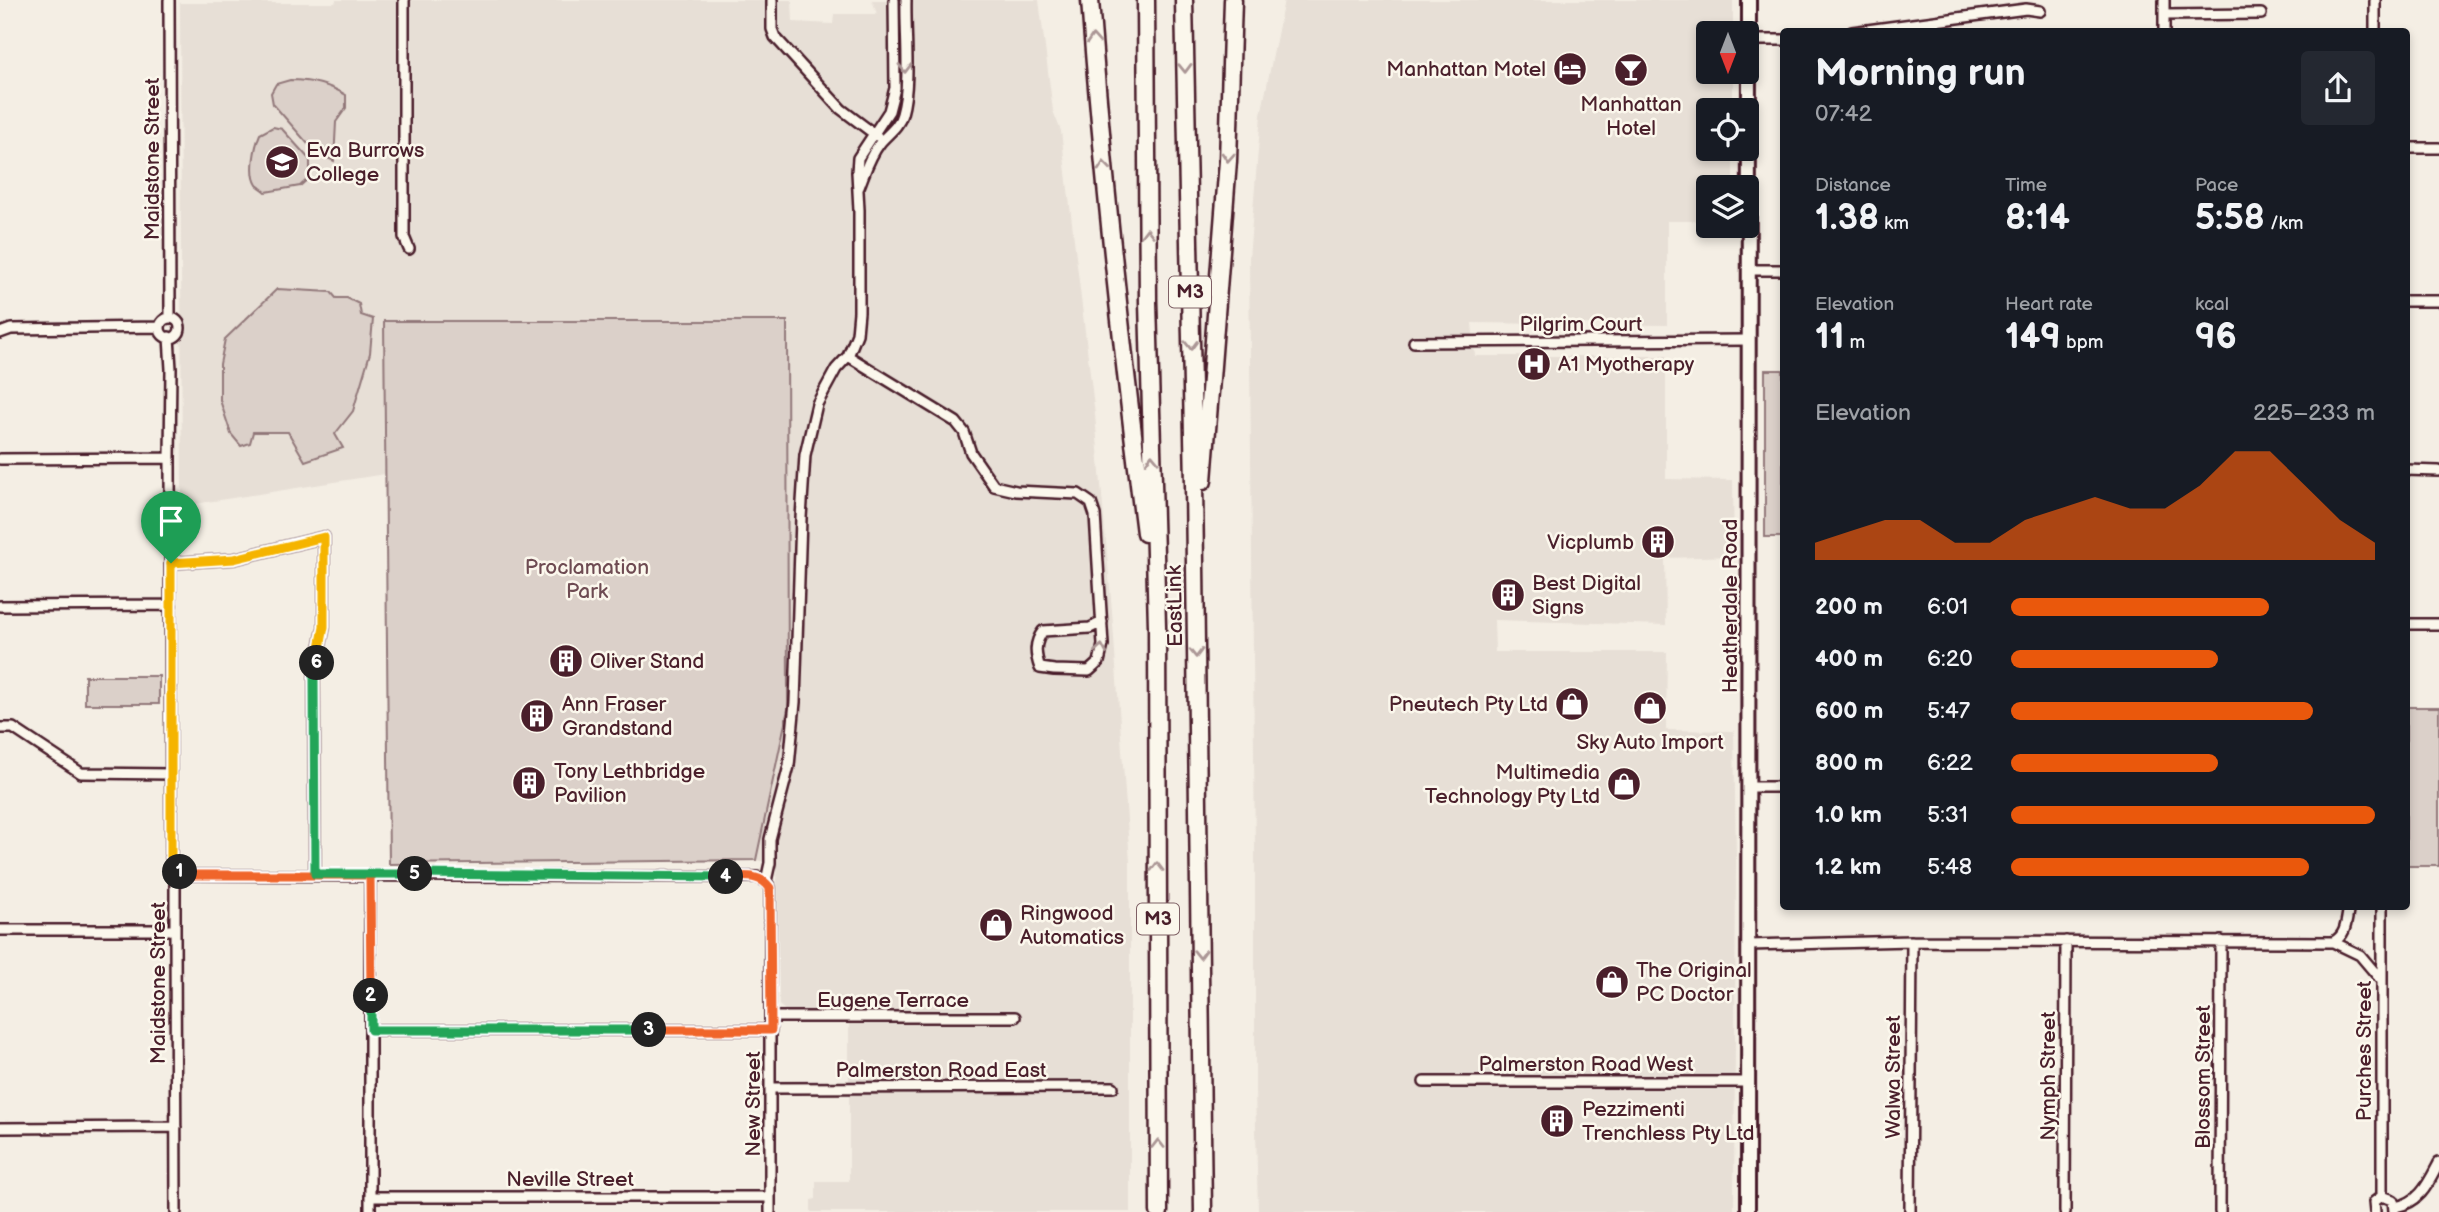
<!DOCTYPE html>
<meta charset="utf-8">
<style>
body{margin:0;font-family:"Balsamiq Sans",sans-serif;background:#242831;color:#f1f3f6;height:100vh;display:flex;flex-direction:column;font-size:26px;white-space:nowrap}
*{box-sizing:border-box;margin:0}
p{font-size:23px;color:#9ea1a6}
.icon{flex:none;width:38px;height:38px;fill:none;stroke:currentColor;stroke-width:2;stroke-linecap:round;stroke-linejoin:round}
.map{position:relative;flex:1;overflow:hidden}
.details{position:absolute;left:1780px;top:28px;width:630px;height:882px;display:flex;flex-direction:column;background:#171b24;border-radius:7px;box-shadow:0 4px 10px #0003}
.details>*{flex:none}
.needle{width:46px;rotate:180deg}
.controls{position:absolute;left:1696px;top:21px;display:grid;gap:14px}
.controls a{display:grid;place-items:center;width:63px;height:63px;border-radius:7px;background:#171b24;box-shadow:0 4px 10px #0003;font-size:35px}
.pin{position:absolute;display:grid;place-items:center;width:60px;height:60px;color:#fff;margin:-72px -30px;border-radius:50% 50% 50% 0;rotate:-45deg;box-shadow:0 0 7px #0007}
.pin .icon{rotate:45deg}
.km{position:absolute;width:35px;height:35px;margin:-18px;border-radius:50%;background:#222;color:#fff;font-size:19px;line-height:35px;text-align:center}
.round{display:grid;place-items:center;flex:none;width:74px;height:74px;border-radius:7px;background:#242831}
.overview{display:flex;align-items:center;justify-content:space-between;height:119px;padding:0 35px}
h1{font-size:38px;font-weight:700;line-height:52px}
.stats{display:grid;grid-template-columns:repeat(3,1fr);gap:10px;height:119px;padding:7px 35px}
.stats div{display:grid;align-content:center}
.stats b{font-size:35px;font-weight:700}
.stats small{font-size:19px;font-weight:400}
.stats p{font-size:19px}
.chart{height:196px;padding:14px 35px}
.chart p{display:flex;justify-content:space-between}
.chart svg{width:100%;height:126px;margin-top:7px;fill:#ea580c;opacity:.7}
ul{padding:0 35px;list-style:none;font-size:23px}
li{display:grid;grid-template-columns:112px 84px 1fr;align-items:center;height:52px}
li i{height:18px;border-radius:9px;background:#ea580c}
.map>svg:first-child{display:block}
.built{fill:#e7dfd6}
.green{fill:#dbd0c9;stroke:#92787a;stroke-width:2}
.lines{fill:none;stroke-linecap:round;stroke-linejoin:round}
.minor-casing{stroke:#4a1f2b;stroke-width:14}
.secondary-casing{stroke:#4a1f2b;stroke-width:18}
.motorway-casing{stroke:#4a1f2b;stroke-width:21}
.minor{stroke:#fbf7ec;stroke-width:9}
.secondary{stroke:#fbf7ec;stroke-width:12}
.motorway{stroke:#fbf7ec;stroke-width:16}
.oneway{stroke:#ab9695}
.split-1-casing{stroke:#fff;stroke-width:14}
.split-2-casing{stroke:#fff;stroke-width:14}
.split-3-casing{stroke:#fff;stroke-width:14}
.split-4-casing{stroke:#fff;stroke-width:14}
.split-5-casing{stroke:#fff;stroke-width:14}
.split-6-casing{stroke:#fff;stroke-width:14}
.split-7-casing{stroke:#fff;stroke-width:14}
.split-1{stroke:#f5b400;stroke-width:9}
.split-2{stroke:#f0652b;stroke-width:9}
.split-3{stroke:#22a559;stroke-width:9}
.split-4{stroke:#f0652b;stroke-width:9}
.split-5{stroke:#22a559;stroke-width:9}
.split-6{stroke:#22a559;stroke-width:9}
.split-7{stroke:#f5b400;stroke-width:9}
.labels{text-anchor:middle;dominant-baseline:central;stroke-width:5;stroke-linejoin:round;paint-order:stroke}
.shield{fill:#fbf7ec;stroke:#7f6065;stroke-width:2}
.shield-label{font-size:19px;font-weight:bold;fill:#4a1f2b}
.poi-label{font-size:21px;fill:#4a1f2b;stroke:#fbf7ec;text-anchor:start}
.street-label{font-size:21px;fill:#4a1f2b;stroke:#fbf7ec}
.park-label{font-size:21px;fill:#6e4b52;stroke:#fbf7ec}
</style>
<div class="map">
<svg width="2439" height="1212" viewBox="0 0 2439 1212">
<rect width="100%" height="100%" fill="#f4eee4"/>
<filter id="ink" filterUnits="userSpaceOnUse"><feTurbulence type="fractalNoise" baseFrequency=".0143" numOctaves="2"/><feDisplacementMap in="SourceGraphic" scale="14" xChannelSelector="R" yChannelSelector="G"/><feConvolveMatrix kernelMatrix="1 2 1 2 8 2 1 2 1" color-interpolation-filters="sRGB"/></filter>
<g filter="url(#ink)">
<path class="built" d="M 336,0 L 792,0 L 793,22 L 833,24 L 834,14 L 877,14 L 872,0 L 1039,0 L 1053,111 L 1061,131 L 1095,415 L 1112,611 L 1130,862 L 1130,1212 L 811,1212 L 811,1200 L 816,1199 L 816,1181 L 849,1181 L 849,1024 L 788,1022 L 788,1013 L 779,1005 L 776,865 L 756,860 L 788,709 L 384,321 L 385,474 L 182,506 L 180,3 L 335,3 Z
M 1284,0 L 1733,0 L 1733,33 L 1708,33 L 1708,72 L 1733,72 L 1733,110 L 1708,110 L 1708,149 L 1733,149 L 1733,187 L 1708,187 L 1708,221 L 1667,221 L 1667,325 L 1472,323 L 1475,356 L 1666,356 L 1666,479 L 1733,480 L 1734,556 L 1665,558 L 1666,625 L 1494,620 L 1495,652 L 1667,652 L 1666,730 L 1734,731 L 1736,858 L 1734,1212 L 1258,1212 L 1255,1089 L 1255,853 L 1249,258 L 1261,115 Z"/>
<path class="green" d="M 290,80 C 311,80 328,84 346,95 L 346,108 L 336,122 L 334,161 L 323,156 L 308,144 L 273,104 L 271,93 L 276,84 Z
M 273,127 L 282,129 L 310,160 L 310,177 L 300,186 L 266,192 C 265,191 258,186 257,185 C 249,173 255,146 260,134 Z
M 277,289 L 331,292 L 336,298 L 347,298 L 359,304 L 361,315 L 373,319 L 370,353 L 353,411 L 335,434 L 343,448 L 305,461 L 288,432 L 253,432 L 250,443 L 241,446 L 231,434 L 220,400 L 220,364 L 225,339 Z
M 384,321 L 787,321 L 788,709 L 756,860 L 389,864 Z
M 1765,370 L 1783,370 L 1783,537 L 1765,537 Z
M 85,676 L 159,676 L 159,704 L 85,704 Z
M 2406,707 L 2439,707 L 2439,866 L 2406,866 Z"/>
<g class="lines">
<g class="minor-casing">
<path id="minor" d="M 169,0 L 170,318
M 404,0 L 404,237 L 409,249
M 772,0 L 772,29 L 775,37 L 841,109 L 877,136
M 2164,0 L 2164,32
M 2164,15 L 2261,14
M 1852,32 L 2026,9 L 2040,11
M 2375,32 L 2375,0
M 1749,40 L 1783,40
M 2406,148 L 2439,148
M 859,187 C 865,172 869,157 880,143 C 887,134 899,127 902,114 C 911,83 905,33 906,0
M 1749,270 L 1783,270
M 2406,301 L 2439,301
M160 328a10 10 0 1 1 20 0a10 10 0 1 1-20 0Z
M 0,333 L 11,329 L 160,327
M 169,337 L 171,369 L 170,458 L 171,857 L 180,872 L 175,885 L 175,930 L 176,1212
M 1414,342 L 1749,340
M 848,356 L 956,422 L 964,432 L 971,453 L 994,486 L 1016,491 L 1078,494 L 1091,503 L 1095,515 L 1103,645 L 1099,662 L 1089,671 L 1054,670 L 1040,668 C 1035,654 1034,643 1043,631 L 1090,628 L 1102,622
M 0,459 L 170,458
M 2406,470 L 2439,471
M 171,563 L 234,559 L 324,537 L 324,627 L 314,677 L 315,874
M 0,606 L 171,605
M 2406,624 L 2439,624
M 0,728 L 13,728 L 81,773 L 171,774
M 1749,787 L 1783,787
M 180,872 L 194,875 L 757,877 L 766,881 L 770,888 L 770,1212
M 766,881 L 770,863 L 770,839 L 789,766 L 795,702 L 801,518 L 805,455 L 817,404 L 836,369 L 848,356 L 857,334 L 859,312 L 859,210 L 857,172 L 858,158 L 889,111 L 895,88 L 894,0
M 2382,906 L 2382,1196
M 0,930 L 175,930
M 2333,942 C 2347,935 2346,921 2349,906
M 1749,945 L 1912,941 L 2333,942 L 2360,955 L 2382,981
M 771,1017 L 1015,1017
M 371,1030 L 771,1030
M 1424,1082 L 1748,1082
M 770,1088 L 1113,1087
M 0,1128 L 176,1127
M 370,1197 L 770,1197
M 2395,1207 C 2420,1203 2428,1184 2439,1163
M 370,1212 L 370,875
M 1910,1212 L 1912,941
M 2065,1212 L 2066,941
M 2220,1212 L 2221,941
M 2375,1212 L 2374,1202 L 2382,1196 L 2393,1200 L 2394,1211"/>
</g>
<g class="secondary-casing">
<path id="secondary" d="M 1748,1212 L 1749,0"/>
</g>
<g class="motorway-casing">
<path id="motorway" d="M 1090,0 C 1103,178 1123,356 1145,533
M 1146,0 L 1148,302 L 1157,626 L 1159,1212
M 1184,0 L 1194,484 L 1203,1212
M 1203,481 L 1228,161 L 1233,0"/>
</g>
<use href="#minor" class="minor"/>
<use href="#secondary" class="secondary"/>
<use href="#motorway" class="motorway"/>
</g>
<defs><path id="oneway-chevron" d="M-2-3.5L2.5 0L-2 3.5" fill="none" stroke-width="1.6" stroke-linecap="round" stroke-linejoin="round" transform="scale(1.75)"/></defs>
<g class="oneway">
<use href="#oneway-chevron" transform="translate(1093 39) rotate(-94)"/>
<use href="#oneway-chevron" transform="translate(905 68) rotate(90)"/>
<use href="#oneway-chevron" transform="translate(1185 68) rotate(89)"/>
<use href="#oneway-chevron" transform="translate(1228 157) rotate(94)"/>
<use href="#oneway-chevron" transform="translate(1104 166) rotate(-96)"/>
<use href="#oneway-chevron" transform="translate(1147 233) rotate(-90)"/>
<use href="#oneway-chevron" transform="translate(1191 345) rotate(89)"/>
<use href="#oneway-chevron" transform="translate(1152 459) rotate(-92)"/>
<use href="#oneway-chevron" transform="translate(1101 649) rotate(-81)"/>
<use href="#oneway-chevron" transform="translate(1196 653) rotate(89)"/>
<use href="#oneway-chevron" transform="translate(1157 867) rotate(-90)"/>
<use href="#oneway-chevron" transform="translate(1200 954) rotate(89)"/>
<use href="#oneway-chevron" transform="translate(1158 1144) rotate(-90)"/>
</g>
</g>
<g class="lines" filter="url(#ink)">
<g class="split-1-casing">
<path id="split-1" d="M 171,563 L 171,857 L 180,872"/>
</g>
<g class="split-2-casing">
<path id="split-2" d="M 180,872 L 194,875 L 370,875 L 371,996"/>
</g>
<g class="split-3-casing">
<path id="split-3" d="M 371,996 L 371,1030 L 649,1030"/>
</g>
<g class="split-4-casing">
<path id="split-4" d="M 649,1030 L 771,1030 L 770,888 C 760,873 743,877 726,877"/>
</g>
<g class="split-5-casing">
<path id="split-5" d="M 415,874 L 726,877"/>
</g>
<g class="split-6-casing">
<path id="split-6" d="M 317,663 L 314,677 L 315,874 L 415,874"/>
</g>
<g class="split-7-casing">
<path id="split-7" d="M 171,563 L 234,559 L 324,537 L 324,627 L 317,663"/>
</g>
<use href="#split-1" class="split-1"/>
<use href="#split-2" class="split-2"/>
<use href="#split-3" class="split-3"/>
<use href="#split-4" class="split-4"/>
<use href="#split-5" class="split-5"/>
<use href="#split-6" class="split-6"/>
<use href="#split-7" class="split-7"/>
</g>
<defs>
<g id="hotel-disc" transform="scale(1.75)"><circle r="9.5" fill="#4a1f2b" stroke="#fbf7ec"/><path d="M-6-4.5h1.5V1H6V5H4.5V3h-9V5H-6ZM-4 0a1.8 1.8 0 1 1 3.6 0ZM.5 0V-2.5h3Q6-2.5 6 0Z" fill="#fff"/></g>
<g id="bar-disc" transform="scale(1.75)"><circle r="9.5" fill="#4a1f2b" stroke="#fbf7ec"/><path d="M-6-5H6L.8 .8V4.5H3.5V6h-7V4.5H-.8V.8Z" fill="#fff"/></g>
<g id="university-disc" transform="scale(1.75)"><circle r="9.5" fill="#4a1f2b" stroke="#fbf7ec"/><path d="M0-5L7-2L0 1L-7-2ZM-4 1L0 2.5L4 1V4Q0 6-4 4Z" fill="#fff"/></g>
<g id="hospital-disc" transform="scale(1.75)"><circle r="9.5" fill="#4a1f2b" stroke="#fbf7ec"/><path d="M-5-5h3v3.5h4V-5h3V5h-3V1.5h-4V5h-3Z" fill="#fff"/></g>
<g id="building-disc" transform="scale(1.75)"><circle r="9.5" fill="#4a1f2b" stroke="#fbf7ec"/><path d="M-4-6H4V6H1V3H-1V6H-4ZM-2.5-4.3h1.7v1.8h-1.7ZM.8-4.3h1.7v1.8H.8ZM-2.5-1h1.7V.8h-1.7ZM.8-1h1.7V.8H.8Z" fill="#fff"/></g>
<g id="shop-disc" transform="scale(1.75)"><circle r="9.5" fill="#4a1f2b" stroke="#fbf7ec"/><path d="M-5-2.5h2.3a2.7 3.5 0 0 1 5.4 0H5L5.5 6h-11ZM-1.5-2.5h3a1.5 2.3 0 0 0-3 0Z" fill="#fff"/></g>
</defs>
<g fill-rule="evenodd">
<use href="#hotel-disc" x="1570" y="69"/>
<use href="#bar-disc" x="1631" y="70"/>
<use href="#university-disc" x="282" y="162"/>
<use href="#hospital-disc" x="1534" y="364"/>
<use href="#building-disc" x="1658" y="542"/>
<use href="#building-disc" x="1508" y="595"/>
<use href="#building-disc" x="566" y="661"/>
<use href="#shop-disc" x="1572" y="704"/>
<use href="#shop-disc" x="1650" y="708"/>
<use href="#building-disc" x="537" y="716"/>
<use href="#building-disc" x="529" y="783"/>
<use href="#shop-disc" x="1624" y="784"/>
<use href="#shop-disc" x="996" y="925"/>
<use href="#shop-disc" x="1612" y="982"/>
<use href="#building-disc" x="1557" y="1121"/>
</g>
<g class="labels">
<g class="shield">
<rect x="1169" y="276.5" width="42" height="31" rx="5"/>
<rect x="1137" y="903.5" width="42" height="31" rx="5"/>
</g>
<g class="shield-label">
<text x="1190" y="292">M3</text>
<text x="1158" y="919">M3</text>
</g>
<g class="poi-label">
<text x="1546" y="69" text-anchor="end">Manhattan Motel</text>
<text x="1631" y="104" text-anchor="middle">Manhattan<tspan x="1631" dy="24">Hotel</tspan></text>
<text x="306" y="150">Eva Burrows<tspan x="306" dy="24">College</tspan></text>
<text x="1558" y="364">A1 Myotherapy</text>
<text x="1634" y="542" text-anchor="end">Vicplumb</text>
<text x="1532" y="583">Best Digital<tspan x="1532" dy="24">Signs</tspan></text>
<text x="590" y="661">Oliver Stand</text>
<text x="562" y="704">Ann Fraser<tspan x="562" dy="24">Grandstand</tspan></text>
<text x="1548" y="704" text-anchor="end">Pneutech Pty Ltd</text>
<text x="1650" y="742" text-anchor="middle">Sky Auto Import</text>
<text x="554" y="771">Tony Lethbridge<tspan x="554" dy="24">Pavilion</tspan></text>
<text x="1600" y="772" text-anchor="end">Multimedia<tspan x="1600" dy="24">Technology Pty Ltd</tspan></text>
<text x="1020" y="913">Ringwood<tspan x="1020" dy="24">Automatics</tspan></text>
<text x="1636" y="970">The Original<tspan x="1636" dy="24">PC Doctor</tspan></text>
<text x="1582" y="1109">Pezzimenti<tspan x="1582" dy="24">Trenchless Pty Ltd</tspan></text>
</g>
<g class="street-label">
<text transform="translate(152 159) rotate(-90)">Maidstone Street</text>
<text x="1581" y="324">Pilgrim Court</text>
<text transform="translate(1175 606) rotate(-91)">EastLink</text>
<text transform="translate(1730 606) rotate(-90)">Heatherdale Road</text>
<text transform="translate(158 983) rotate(-90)">Maidstone Street</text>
<text x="893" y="1000">Eugene Terrace</text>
<text transform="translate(2364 1051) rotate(-90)">Purches Street</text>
<text x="1586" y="1064">Palmerston Road West</text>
<text x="941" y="1070">Palmerston Road East</text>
<text transform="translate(2048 1076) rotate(-90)">Nymph Street</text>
<text transform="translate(1893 1077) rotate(-90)">Walwa Street</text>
<text transform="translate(2203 1077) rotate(-90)">Blossom Street</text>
<text transform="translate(753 1104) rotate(-90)">New Street</text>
<text x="570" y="1179">Neville Street</text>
</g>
<g class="park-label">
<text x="587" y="567">Proclamation<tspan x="587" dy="24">Park</tspan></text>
</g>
</g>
</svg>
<div class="controls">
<a><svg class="needle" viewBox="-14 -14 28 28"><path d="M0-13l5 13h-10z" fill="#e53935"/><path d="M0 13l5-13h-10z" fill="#9ea1a6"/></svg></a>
<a><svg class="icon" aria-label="locate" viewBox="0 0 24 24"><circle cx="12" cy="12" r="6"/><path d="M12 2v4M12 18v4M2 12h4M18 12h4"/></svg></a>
<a><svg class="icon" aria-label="layers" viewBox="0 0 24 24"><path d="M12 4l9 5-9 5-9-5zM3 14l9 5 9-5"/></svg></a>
</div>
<div class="pin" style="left:171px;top:563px;background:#1e9e55"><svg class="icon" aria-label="arrive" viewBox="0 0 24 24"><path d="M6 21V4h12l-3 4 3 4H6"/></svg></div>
<b class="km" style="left:180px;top:872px">1</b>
<b class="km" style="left:371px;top:996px">2</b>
<b class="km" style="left:649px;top:1030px">3</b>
<b class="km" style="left:726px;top:877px">4</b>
<b class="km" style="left:415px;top:874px">5</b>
<b class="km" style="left:317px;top:663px">6</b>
<section class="details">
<div class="overview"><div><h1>Morning run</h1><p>07:42</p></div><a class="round"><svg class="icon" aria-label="share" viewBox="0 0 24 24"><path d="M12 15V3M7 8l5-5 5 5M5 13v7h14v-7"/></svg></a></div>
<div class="stats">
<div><p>Distance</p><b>1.38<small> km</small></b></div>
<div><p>Time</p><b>8:14</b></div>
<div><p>Pace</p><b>5:58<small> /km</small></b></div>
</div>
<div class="stats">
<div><p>Elevation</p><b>11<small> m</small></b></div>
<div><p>Heart rate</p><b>149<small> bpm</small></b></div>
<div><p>kcal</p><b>96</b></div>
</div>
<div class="chart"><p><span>Elevation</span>225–233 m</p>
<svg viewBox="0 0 160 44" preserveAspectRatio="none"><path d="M0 44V38L10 34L20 30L30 30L40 38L50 38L60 30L70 26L80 22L90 26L100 26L110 18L120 6L130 6L140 18L150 30L160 38V44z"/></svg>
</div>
<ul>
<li><b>200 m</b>6:01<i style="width:71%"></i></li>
<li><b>400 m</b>6:20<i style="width:57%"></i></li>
<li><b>600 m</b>5:47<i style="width:83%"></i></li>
<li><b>800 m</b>6:22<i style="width:57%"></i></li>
<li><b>1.0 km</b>5:31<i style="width:100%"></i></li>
<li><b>1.2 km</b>5:48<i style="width:82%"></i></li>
</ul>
</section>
</div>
